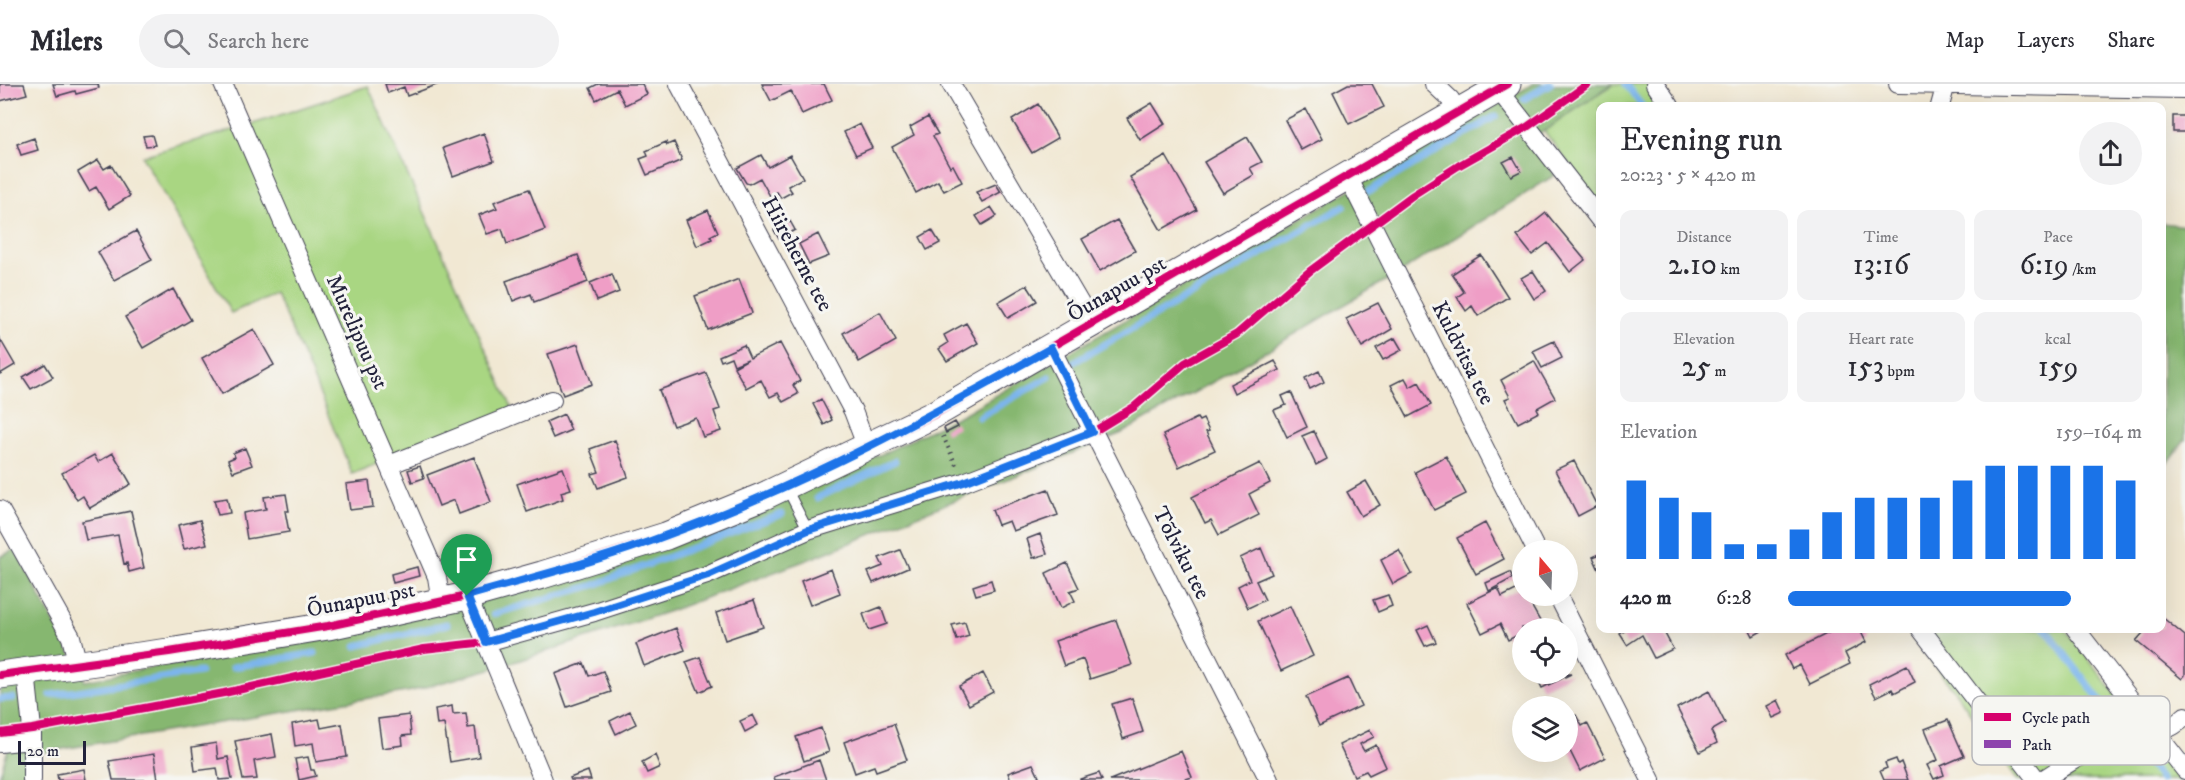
<!DOCTYPE html>
<meta charset="utf-8">
<style>
body{margin:0;font-family:"IM FELL DW Pica",serif;background:#f2f2f3;color:#2b2b33;height:100vh;display:flex;flex-direction:column;font-size:22px;white-space:nowrap}
*{box-sizing:border-box;margin:0}
p{font-size:20px;color:#7c7c81}
.icon{flex:none;width:33px;height:33px;fill:none;stroke:currentColor;stroke-width:2;stroke-linecap:round;stroke-linejoin:round}
.map{position:relative;flex:1;overflow:hidden}
.drawer{position:absolute;left:1596px;top:18px;width:570px;height:531px;display:flex;flex-direction:column;background:#fff;border-radius:12px;box-shadow:0 6px 24px #0002}
.drawer>*{flex:none}
.needle{width:39px;rotate:341deg}
.controls{position:absolute;left:1512px;top:456px;display:grid;gap:12px}
.controls a{display:grid;place-items:center;width:66px;height:66px;border-radius:50%;background:#fff;box-shadow:0 6px 24px #0002;font-size:30px}
.scale{position:absolute;left:18px;bottom:15px;width:68px;box-sizing:border-box;padding-left:6px;border:3px solid #22223b;border-top:0;font-size:16px;line-height:21px;white-space:nowrap;color:#22223b;-webkit-text-stroke:4px #f6f6f2;paint-order:stroke}
.pin{position:absolute;display:grid;place-items:center;width:51px;height:51px;color:#fff;margin:-62px -26px;border-radius:50% 50% 50% 0;rotate:-45deg;box-shadow:0 0 6px #0007}
.pin .icon{rotate:45deg}
.round{display:grid;place-items:center;flex:none;width:63px;height:63px;border-radius:32px;background:#f2f2f3}
.head{display:flex;align-items:center;justify-content:space-between;height:102px;padding:0 24px}
h1{font-size:33px;font-weight:600;line-height:45px}
.figures{display:grid;grid-template-columns:repeat(3,1fr);gap:9px;height:102px;padding:6px 24px}
.figures div{display:grid;align-content:center;border-radius:12px;background:#f2f2f3;text-align:center}
.figures b{font-size:30px;font-weight:600}
.figures small{font-size:16px;font-weight:400}
.figures p{font-size:16px}
.chart{height:168px;padding:12px 24px}
.chart p{display:flex;justify-content:space-between}
.chart svg{width:100%;height:108px;margin-top:6px;stroke:#1a73e8;stroke-width:6}
ul{padding:0 24px;list-style:none;font-size:20px}
li{display:grid;grid-template-columns:96px 72px 1fr;align-items:center;height:45px}
li i{height:15px;border-radius:8px;background:#1a73e8}
header{display:flex;align-items:center;gap:36px;box-sizing:border-box;height:84px;padding:0 30px;background:#fff;border-bottom:2px solid #e1e1e2}
header strong{font-size:28px}
nav{display:flex;gap:33px;margin-inline-start:auto;font-size:21px}
.search{width:420px;height:54px;background:#f2f2f3;display:flex;align-items:center;gap:15px;box-sizing:border-box;padding:0 21px;border-radius:33px;color:#7c7c81;font-size:22px}
.map>svg:first-child{display:block}
.green{fill:#a9d682;stroke:#667c5e;stroke-width:1.5}
.forest{fill:#86b770;stroke:#546c56;stroke-width:1.5}
.lines{fill:none;stroke-linecap:round;stroke-linejoin:round}
.stream{stroke:#7bb5ec;stroke-width:7}
.building{fill:#ef9ec6}
.lane-casing{stroke:#414052;stroke-width:11}
.street-casing{stroke:#414052;stroke-width:20}
.secondary-casing{stroke:#414052;stroke-width:29}
.path{stroke:#414052;stroke-width:4;stroke-dasharray:1.5 4.5;stroke-linecap:butt}
.lane{stroke:#fff;stroke-width:9}
.street{stroke:#fff;stroke-width:18}
.secondary{stroke:#fff;stroke-width:27}
.quiet{stroke:#8e44ad;stroke-width:6;stroke-dasharray:12 6;stroke-linecap:butt}
.cycleway-casing{stroke:#f6f6f2;stroke-width:11}
.cycleway{stroke:#d6006c;stroke-width:8}
.route-casing{stroke:#fff;stroke-width:12}
.route{stroke:#1a73e8;stroke-width:8}
.labels{text-anchor:middle;dominant-baseline:central;stroke-width:6;stroke-linejoin:round;paint-order:stroke}
.street-label{font-size:22px;fill:#22223b;stroke:#f6f6f2}
.key{fill:#f6f6f2;stroke:#b6b6bb;stroke-width:1.5}
.key-label{font-size:16px;fill:#22223b}
</style>
<header>
<strong>Milers</strong>
<div class="search"><svg class="icon" aria-label="search" viewBox="0 0 24 24"><circle cx="10" cy="10" r="6"/><path d="M15 15l6 6"/></svg>Search here</div>
<nav><a>Map</a><a>Layers</a><a>Share</a></nav>
</header>
<div class="map">
<svg width="2185" height="696" viewBox="0 0 2185 696">
<rect width="100%" height="100%" fill="#f6f6f2"/>
<filter id="ink" filterUnits="userSpaceOnUse"><feTurbulence type="fractalNoise" baseFrequency=".0167" numOctaves="2"/><feDisplacementMap in="SourceGraphic" scale="12" xChannelSelector="R" yChannelSelector="G"/><feConvolveMatrix kernelMatrix="1 2 1 2 8 2 1 2 1" color-interpolation-filters="sRGB"/></filter>
<filter id="wash" filterUnits="userSpaceOnUse"><feTurbulence type="fractalNoise" baseFrequency=".008" numOctaves="4" result="noise"/><feDisplacementMap in="SourceGraphic" scale="24" xChannelSelector="R" yChannelSelector="G"/><feGaussianBlur stdDeviation="1.35" result="paint"/><feColorMatrix in="noise" values="0 0 0 0 0 0 0 0 0 0 0 0 0 0 0 0 0 1.4 0 .05"/><feComposite in="paint" operator="in"/></filter>
<g filter="url(#wash)">
<rect width="100%" height="100%" fill="#f1e8d3"/>
<path class="green" d="M 1614,0 L 1646,0 L 1663,22 L 1600,22 L 1600,121 L 1544,47 Z
M 368,2 L 512,324 L 352,390 L 311,289 L 275,209 L 231,229 L 142,72 L 247,42 Z
M 1905,545 L 2065,545 L 2182,696 L 2017,696 L 1957,610 Z"/>
<path class="forest" d="M 1533,0 L 1612,0 L 1531,56 L 1555,91 L 1402,187 L 1222,293 L 1122,349 L 815,473 L 670,527 L 508,580 L 412,607 L 39,669 L 19,696 L 0,696 L 0,690 L 9,662 L 0,662 L 0,473 L 15,465 L 85,597 L 168,580 L 345,551 L 882,370 L 965,329 Z
M 2162,139 L 2185,142 L 2185,356 L 2168,379 L 2162,373 Z"/>
<g class="lines">
<path class="stream" d="M 1626,1 L 1642,22
M 1524,15 L 1550,0
M 1369,107 L 1496,32
M 1074,278 L 1344,122
M 979,333 L 1049,293
M 817,414 L 895,377
M 494,530 L 594,501 L 782,430
M 2045,544 L 2122,645
M 356,562 L 447,540
M 233,583 L 315,569
M 51,611 L 200,588
M 0,615 L 13,614
M 2141,670 L 2161,696"/>
</g>
<g id="blocks">
<path class="building" d="M 0,0 L 24,0 L 27,10 L 0,17 Z
M 53,0 L 98,0 L 99,4 L 76,10 L 75,7 L 57,12 Z
M 385,0 L 439,0 L 407,12 L 404,3 L 388,9 Z
M 598,0 L 642,0 L 647,10 L 625,21 L 617,5 L 596,16 L 590,4 Z
M 762,0 L 824,0 L 832,16 L 802,30 L 791,7 L 771,17 Z
M 1348,0 L 1372,0 L 1384,23 L 1349,40 L 1333,8 Z
M 1152,19 L 1165,40 L 1140,56 L 1127,34 Z
M 1038,20 L 1058,54 L 1032,69 L 1012,36 Z
M 1306,25 L 1322,55 L 1301,66 L 1285,36 Z
M 2173,32 L 2185,32 L 2185,48 L 2173,48 Z
M 928,33 L 938,50 L 933,52 L 950,83 L 953,81 L 962,98 L 944,107 L 938,97 L 916,109 L 892,63 L 914,51 L 910,43 Z
M 860,40 L 872,64 L 856,71 L 844,48 Z
M 484,49 L 494,77 L 453,92 L 443,64 Z
M 152,51 L 155,61 L 146,62 L 143,52 Z
M 1247,53 L 1262,78 L 1250,84 L 1254,91 L 1223,109 L 1204,78 Z
M 34,54 L 38,66 L 21,71 L 17,60 Z
M 666,58 L 667,61 L 674,58 L 682,76 L 647,91 L 640,75 L 648,72 L 646,67 Z
M 761,71 L 768,83 L 790,71 L 803,94 L 788,102 L 792,108 L 781,114 L 777,108 L 770,112 L 760,94 L 749,100 L 746,99 L 737,84 Z
M 1166,72 L 1197,126 L 1161,146 L 1130,93 Z
M 1513,73 L 1521,87 L 1511,92 L 1503,78 Z
M 98,76 L 104,85 L 111,81 L 130,112 L 109,125 L 96,103 L 89,107 L 78,88 Z
M 996,100 L 1001,108 L 982,118 L 976,108 Z
M 529,105 L 545,146 L 507,160 L 502,145 L 487,150 L 479,131 L 497,124 L 494,118 Z
M 991,123 L 997,132 L 982,141 L 976,132 Z
M 708,126 L 718,148 L 710,152 L 712,155 L 697,162 L 686,136 Z
M 1546,129 L 1585,176 L 1570,188 L 1548,159 L 1532,171 L 1517,152 Z
M 1117,136 L 1135,167 L 1100,187 L 1082,155 Z
M 790,137 L 795,146 L 779,155 L 774,146 Z
M 932,146 L 940,159 L 927,166 L 920,153 Z
M 136,147 L 152,176 L 114,196 L 98,168 Z
M 818,150 L 829,172 L 809,180 L 799,160 Z
M 578,171 L 588,198 L 534,218 L 531,210 L 513,217 L 506,197 Z
M 1481,171 L 1508,213 L 1478,232 L 1472,222 L 1466,227 L 1457,213 L 1464,208 L 1452,190 Z
M 1533,187 L 1546,207 L 1534,215 L 1521,194 Z
M 612,190 L 619,208 L 597,217 L 590,199 Z
M 739,195 L 752,229 L 708,246 L 695,212 Z
M 1027,201 L 1037,217 L 1008,234 L 998,218 Z
M 173,205 L 191,236 L 143,264 L 125,233 Z
M 1378,219 L 1392,245 L 1362,263 L 1346,235 Z
M 880,228 L 896,257 L 859,278 L 843,249 Z
M 966,239 L 978,259 L 947,277 L 939,265 L 948,259 L 944,251 Z
M 254,245 L 274,281 L 222,310 L 202,274 Z
M 1395,254 L 1402,266 L 1383,276 L 1376,264 Z
M 0,255 L 15,281 L 0,290 Z
M 1554,257 L 1562,274 L 1542,284 L 1533,267 Z
M 780,259 L 800,297 L 793,301 L 798,310 L 783,318 L 778,309 L 770,313 L 761,296 L 746,304 L 734,283 L 748,275 L 734,281 L 731,273 L 721,277 L 719,272 L 744,261 L 750,274 Z
M 578,260 L 592,300 L 563,311 L 548,270 Z
M 1275,277 L 1280,286 L 1234,309 L 1230,300 Z
M 1534,277 L 1555,314 L 1537,324 L 1539,328 L 1518,339 L 1505,315 L 1510,313 L 1501,296 Z
M 45,280 L 53,293 L 31,305 L 23,293 Z
M 1319,287 L 1324,298 L 1310,305 L 1305,294 Z
M 706,289 L 720,325 L 714,327 L 721,347 L 703,353 L 696,334 L 673,342 L 659,306 Z
M 1405,294 L 1410,303 L 1419,298 L 1431,321 L 1408,333 L 1391,301 Z
M 1291,308 L 1307,343 L 1287,353 L 1274,326 L 1286,321 L 1282,312 Z
M 821,315 L 832,336 L 824,341 L 813,320 Z
M 564,330 L 571,346 L 553,354 L 546,338 Z
M 1197,334 L 1199,337 L 1203,335 L 1209,347 L 1206,348 L 1215,366 L 1179,383 L 1163,351 Z
M 955,338 L 958,343 L 946,349 L 944,344 Z
M 1314,347 L 1327,375 L 1316,381 L 1302,352 Z
M 615,356 L 628,393 L 598,404 L 592,390 L 599,388 L 590,365 Z
M 245,364 L 252,381 L 233,388 L 228,376 L 235,373 L 233,369 Z
M 113,369 L 131,400 L 90,424 L 83,412 L 77,416 L 62,389 L 94,371 L 98,378 Z
M 1446,372 L 1466,410 L 1434,426 L 1415,388 Z
M 474,373 L 491,418 L 459,430 L 454,416 L 439,422 L 427,391 Z
M 1574,377 L 1597,422 L 1578,432 L 1555,386 Z
M 1260,379 L 1270,399 L 1249,410 L 1259,431 L 1219,451 L 1211,436 L 1205,439 L 1192,413 Z
M 420,382 L 424,394 L 412,398 L 408,386 Z
M 563,384 L 571,405 L 561,408 L 563,415 L 527,428 L 517,400 Z
M 369,397 L 373,423 L 350,426 L 346,400 Z
M 1366,397 L 1380,421 L 1361,432 L 1347,408 Z
M 1048,405 L 1058,431 L 1013,447 L 1009,437 L 998,441 L 992,426 Z
M 286,410 L 289,427 L 285,427 L 289,448 L 247,455 L 243,429 L 266,425 L 264,413 Z
M 227,414 L 230,429 L 218,431 L 214,416 Z
M 131,427 L 144,484 L 129,488 L 127,479 L 124,480 L 118,451 L 86,456 L 82,437 Z
M 200,436 L 207,460 L 184,465 L 178,441 Z
M 1485,439 L 1504,475 L 1476,490 L 1457,454 Z
M 1040,450 L 1047,470 L 1033,474 L 1027,455 Z
M 1261,464 L 1272,490 L 1256,497 L 1265,516 L 1248,524 L 1238,502 L 1250,496 L 1240,474 Z
M 900,466 L 908,484 L 873,499 L 868,488 L 883,482 L 879,474 Z
M 1399,466 L 1412,490 L 1393,500 L 1381,476 Z
M 1600,470 L 1600,488 L 1593,473 Z
M 1067,479 L 1079,504 L 1070,507 L 1075,517 L 1061,524 L 1046,489 Z
M 417,483 L 419,492 L 393,499 L 391,490 Z
M 831,485 L 840,509 L 810,521 L 801,497 Z
M 1510,488 L 1513,494 L 1489,507 L 1486,499 Z
M 991,496 L 994,506 L 976,511 L 973,502 Z
M 1522,503 L 1522,512 L 1526,512 L 1541,539 L 1531,544 L 1522,544 L 1522,549 L 1508,556 L 1500,540 L 1482,549 L 1467,519 L 1498,504 L 1502,513 Z
M 1388,511 L 1392,522 L 1378,528 L 1373,516 Z
M 754,516 L 763,543 L 725,556 L 716,529 Z
M 1290,522 L 1313,572 L 1281,587 L 1258,537 Z
M 881,523 L 887,540 L 869,546 L 863,530 Z
M 2162,533 L 2185,552 L 2185,591 L 2182,595 L 2136,557 L 2143,549 L 2138,544 L 2162,544 Z
M 1116,536 L 1132,581 L 1090,595 L 1083,575 L 1064,582 L 1055,557 Z
M 965,538 L 969,552 L 957,556 L 952,541 Z
M 1428,541 L 1436,558 L 1425,562 L 1417,546 Z
M 676,544 L 685,566 L 644,582 L 636,560 Z
M 1629,544 L 1662,544 L 1673,565 L 1654,574 L 1642,551 L 1627,561 L 1620,550 Z
M 1749,544 L 1767,544 L 1753,552 Z
M 1838,544 L 1859,544 L 1866,558 L 1845,569 L 1850,580 L 1810,600 L 1800,581 L 1792,585 L 1785,571 Z
M 700,573 L 712,602 L 699,608 L 686,578 Z
M 584,579 L 589,592 L 603,587 L 611,608 L 567,623 L 555,590 Z
M 1907,581 L 1915,598 L 1894,609 L 1892,605 L 1876,613 L 1869,600 Z
M 983,589 L 993,608 L 969,621 L 959,602 Z
M 1535,590 L 1571,590 L 1542,604 Z
M 1348,594 L 1361,622 L 1319,642 L 1306,613 Z
M 1709,607 L 1725,639 L 1711,647 L 1717,659 L 1700,668 L 1677,624 Z
M 1132,614 L 1143,648 L 1123,655 L 1112,620 Z
M 1778,616 L 1784,629 L 1773,634 L 1767,622 Z
M 452,622 L 453,630 L 466,629 L 468,644 L 475,643 L 479,673 L 450,678 L 444,640 L 437,641 L 435,625 Z
M 630,627 L 636,640 L 616,650 L 610,637 Z
M 409,631 L 411,651 L 402,652 L 403,661 L 382,664 L 378,635 Z
M 753,631 L 758,641 L 745,648 L 740,637 Z
M 1576,631 L 1582,642 L 1587,639 L 1605,674 L 1580,687 L 1568,663 L 1568,636 Z
M 319,635 L 321,644 L 342,640 L 347,673 L 316,678 L 313,659 L 295,662 L 292,640 Z
M 1948,636 L 1964,672 L 1941,682 L 1944,691 L 1934,695 L 1927,681 L 1938,676 L 1925,645 Z
M 894,640 L 907,676 L 876,687 L 874,682 L 855,689 L 844,658 Z
M 821,644 L 829,668 L 804,677 L 796,653 Z
M 1370,646 L 1374,653 L 1360,660 L 1364,667 L 1376,661 L 1386,683 L 1369,691 L 1366,687 L 1354,692 L 1339,661 Z
M 272,650 L 276,673 L 254,677 L 257,695 L 243,696 L 235,657 Z
M 216,659 L 218,675 L 228,673 L 232,695 L 219,696 L 217,684 L 195,687 L 192,663 Z
M 1181,667 L 1192,693 L 1183,696 L 1110,696 Z
M 154,670 L 158,696 L 113,696 L 109,677 Z
M 655,671 L 660,683 L 647,689 L 642,678 Z
M 308,673 L 311,686 L 314,686 L 316,692 L 299,696 L 295,675 Z
M 1896,675 L 1898,680 L 1901,678 L 1908,696 L 1884,696 L 1880,687 L 1887,684 L 1885,679 Z
M 819,676 L 826,696 L 775,696 L 774,693 Z
M 1033,680 L 1039,693 L 1028,696 L 1011,696 L 1008,689 Z
M 84,685 L 86,696 L 58,696 L 57,690 Z
M 588,687 L 591,696 L 571,696 L 570,694 Z
M 1099,689 L 1102,696 L 1080,696 L 1080,695 Z"/>
</g>
</g>
<g filter="url(#ink)">
<use href="#blocks" fill-opacity="0" stroke="#414052" stroke-width="1.5"/>
<g class="lines">
<g class="lane-casing">
<path id="lane" d="M 786,403 L 808,446"/>
</g>
<g class="street-casing">
<path id="street" d="M 223,0 L 437,493 L 441,518
M 679,0 L 853,327 L 867,364
M 951,0 L 1092,240
M 1434,0 L 1450,15 L 1458,28
M 1655,0 L 1670,22
M 1898,0 L 2185,5
M 1498,5 L 1600,136
M 1940,22 L 1946,0
M 1348,93 L 1536,466
M 1051,264 L 1269,696
M 389,381 L 552,316
M 0,426 L 71,553 L 78,581
M 467,512 L 543,696
M 1558,512 L 1651,696
M 1920,544 L 2037,696
M 2075,544 L 2185,686
M 486,558 L 594,528 L 707,491 L 808,446 L 964,398 L 1093,348
M 26,588 L 32,645 L 32,696
M 0,659 L 32,656
M 2042,696 C 2056,688 2071,676 2086,670 C 2114,660 2166,654 2185,632"/>
</g>
<g class="secondary-casing">
<path id="secondary" d="M 0,591 L 169,568 L 328,542 L 467,512 L 542,491 L 666,452 L 764,412 L 933,331 L 1507,0"/>
</g>
<path class="path" d="M 943,352 L 956,381"/>
<use href="#lane" class="lane"/>
<use href="#street" class="street"/>
<use href="#secondary" class="secondary"/>
<path class="quiet" d="M 486,558 L 594,528 L 707,491 L 808,446 L 964,398 L 1093,348"/>
<g class="cycleway-casing">
<path id="cycleway" d="M 1093,348 L 1134,323 L 1185,279 L 1237,250 L 1310,187 L 1413,111 L 1458,82 L 1527,43 L 1588,0
M 0,591 L 169,568 L 328,542 L 467,512 L 542,491 L 666,452 L 764,412 L 933,331 L 1507,0
M 0,649 L 32,645 L 224,609 L 424,565 L 486,558"/>
</g>
<use href="#cycleway" class="cycleway"/>
</g>
</g>
<g class="lines" filter="url(#ink)">
<g class="route-casing">
<path id="route" d="M 1051,264 L 1092,348 L 964,398 L 808,446 L 708,491 L 594,528 L 486,558 L 467,512 C 534,493 602,476 667,451 C 801,402 927,334 1051,264 Z"/>
</g>
<use href="#route" class="route"/>
</g>
<g class="labels">
<g class="street-label">
<text transform="translate(797 170) rotate(62)">Hiireherne tee</text>
<text transform="translate(1117 205) rotate(-30)">Õunapuu pst</text>
<text transform="translate(357 248) rotate(66)">Murelipuu pst</text>
<text transform="translate(1463 269) rotate(63)">Kuldvitsa tee</text>
<text transform="translate(1181 469) rotate(63)">Tõlviku tee</text>
<text transform="translate(361 516) rotate(-11)">Õunapuu pst</text>
</g>
</g>
<rect x="1972" y="612" width="198" height="69" rx="9" class="key"/>
<rect x="1984" y="629" width="27" height="8" fill="#d6006c"/>
<rect x="1984" y="656" width="27" height="8" fill="#8e44ad"/>
<g class="key-label">
<text x="2022" y="639">Cycle path</text>
<text x="2022" y="666">Path</text>
</g>
</svg>
<div class="controls">
<a><svg class="needle" viewBox="-14 -14 28 28"><path d="M0-13l5 13h-10z" fill="#e53935"/><path d="M0 13l5-13h-10z" fill="#7c7c81"/></svg></a>
<a><svg class="icon" aria-label="locate" viewBox="0 0 24 24"><circle cx="12" cy="12" r="6"/><path d="M12 2v4M12 18v4M2 12h4M18 12h4"/></svg></a>
<a><svg class="icon" aria-label="layers" viewBox="0 0 24 24"><path d="M12 4l9 5-9 5-9-5zM3 14l9 5 9-5"/></svg></a>
</div>
<div class="scale">20 m</div>
<div class="pin" style="left:467px;top:512px;background:#1e9e55"><svg class="icon" aria-label="arrive" viewBox="0 0 24 24"><path d="M6 21V4h12l-3 4 3 4H6"/></svg></div>
<section class="drawer">
<div class="head"><div><h1>Evening run</h1><p>20:23 · 5 × 420 m</p></div><a class="round"><svg class="icon" aria-label="share" viewBox="0 0 24 24"><path d="M12 15V3M7 8l5-5 5 5M5 13v7h14v-7"/></svg></a></div>
<div class="figures">
<div><p>Distance</p><b>2.10<small> km</small></b></div>
<div><p>Time</p><b>13:16</b></div>
<div><p>Pace</p><b>6:19<small> /km</small></b></div>
</div>
<div class="figures">
<div><p>Elevation</p><b>25<small> m</small></b></div>
<div><p>Heart rate</p><b>153<small> bpm</small></b></div>
<div><p>kcal</p><b>159</b></div>
</div>
<div class="chart"><p><span>Elevation</span>159–164 m</p>
<svg viewBox="0 0 160 44" preserveAspectRatio="none"><path d="M5 44V12M15 44V19M25 44V25M35 44V38M45 44V38M55 44V32M65 44V25M75 44V19M85 44V19M95 44V19M105 44V12M115 44V6M125 44V6M135 44V6M145 44V6M155 44V12"/></svg>
</div>
<ul>
<li><b>420 m</b>6:28<i style="width:80%"></i></li>
</ul>
</section>
</div>
